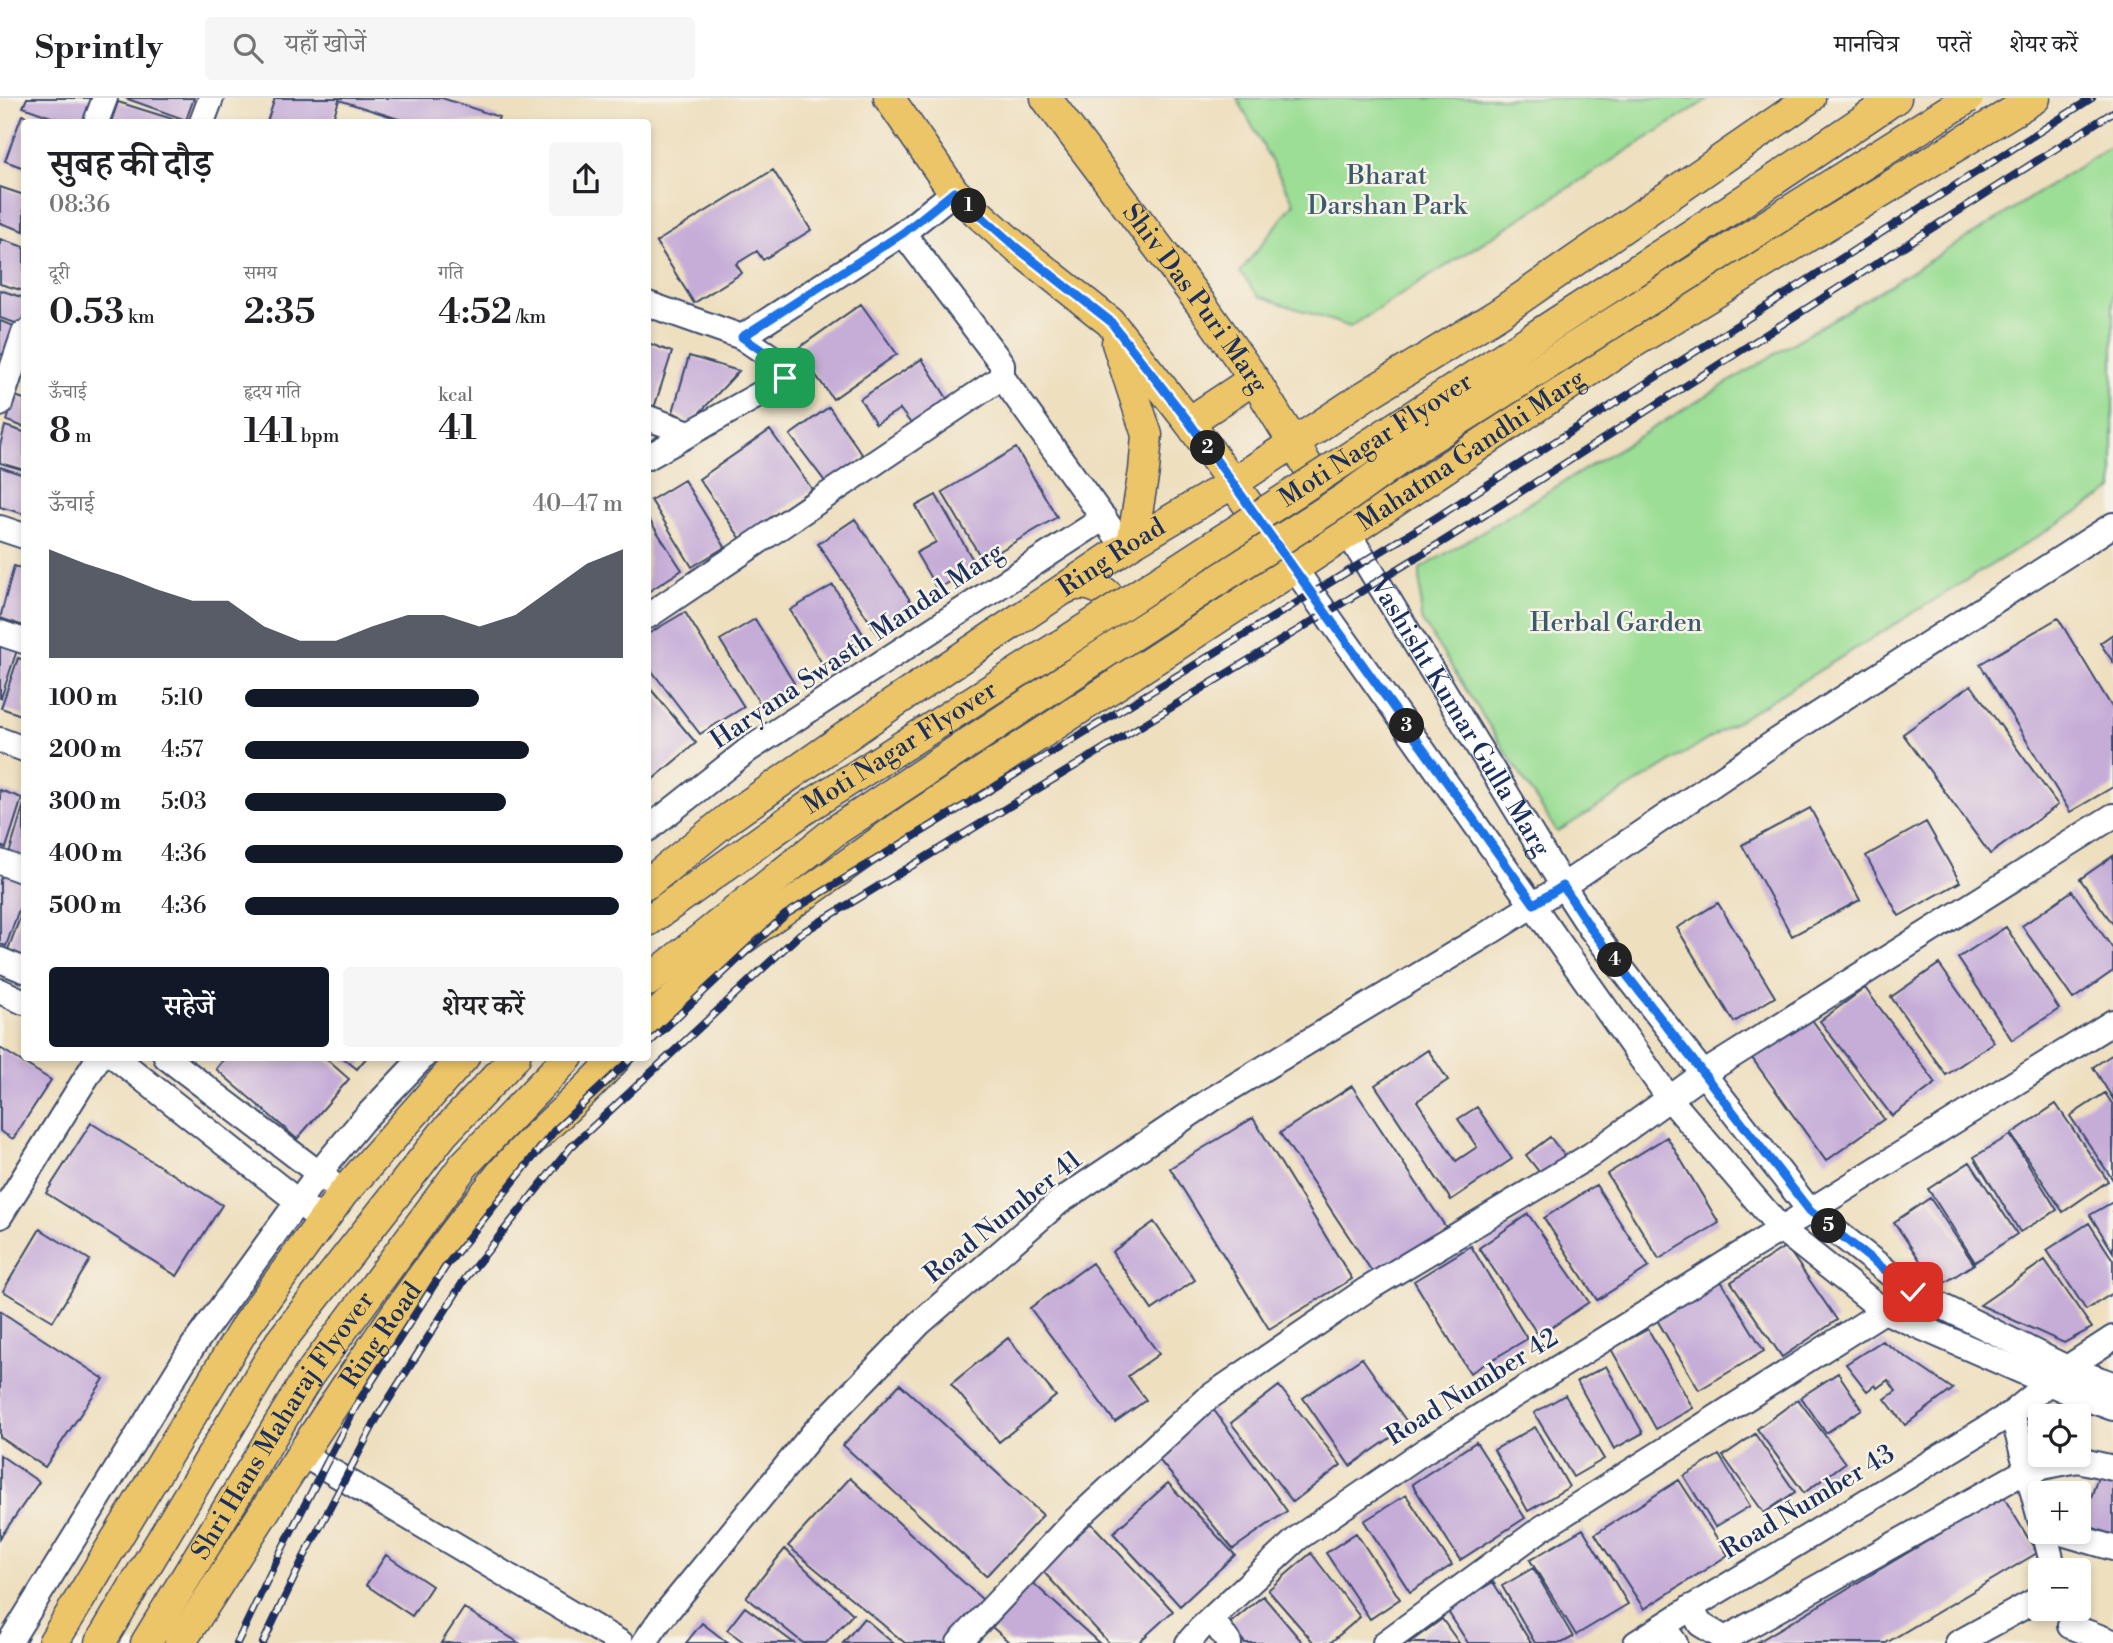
<!DOCTYPE html>
<html lang="hi">
<meta charset="utf-8">
<style>
body{margin:0;font-family:"Libre Bodoni","Noto Serif Devanagari",serif;background:#f6f6f6;color:#202124;height:100vh;display:flex;flex-direction:column;font-size:26px;white-space:nowrap}
*{box-sizing:border-box;margin:0}
p{font-size:23px;color:#757577}
.icon{flex:none;width:38px;height:38px;fill:none;stroke:currentColor;stroke-width:2;stroke-linecap:round;stroke-linejoin:round}
.map{position:relative;flex:1;overflow:hidden}
.drawer{position:absolute;left:21px;top:21px;width:630px;height:942px;display:flex;flex-direction:column;background:#fff;border-radius:7px;box-shadow:0 4px 10px #0003}
.drawer>*{flex:none}
.fabs{position:absolute;left:2028px;top:1306px;display:grid;gap:14px}
.fabs a{display:grid;place-items:center;width:63px;height:63px;border-radius:7px;background:#fff;box-shadow:0 4px 10px #0003;font-size:35px}
.pin{position:absolute;display:grid;place-items:center;width:60px;height:60px;color:#fff;margin:-30px;border-radius:14px;box-shadow:0 4px 10px #0006}
.km{position:absolute;width:35px;height:35px;margin:-18px;border-radius:50%;background:#222;color:#fff;font-size:19px;line-height:35px;text-align:center}
.round{display:grid;place-items:center;flex:none;width:74px;height:74px;border-radius:7px;background:#f6f6f6}
.head{display:flex;align-items:center;justify-content:space-between;height:119px;padding:0 28px}
h1{font-size:38px;font-weight:600;line-height:52px}
.stats{display:grid;grid-template-columns:repeat(3,1fr);gap:10px;height:119px;padding:7px 28px}
.stats div{display:grid;align-content:center}
.stats b{font-size:35px;font-weight:600}
.stats small{font-size:19px;font-weight:400}
.stats p{font-size:19px}
.chart{height:196px;padding:14px 28px}
.chart p{display:flex;justify-content:space-between}
.chart svg{width:100%;height:126px;margin-top:7px;fill:#111827;opacity:.7}
.cta{display:flex;gap:14px;margin-top:auto;padding:14px 28px}
.cta a{flex:1;height:80px;border-radius:7px;background:#111827;color:#fff;font-size:28px;font-weight:600;line-height:80px;text-align:center}
.cta a+a{background:#f6f6f6;color:#202124}
ul{padding:0 28px;list-style:none;font-size:23px}
li{display:grid;grid-template-columns:112px 84px 1fr;align-items:center;height:52px}
li i{height:18px;border-radius:9px;background:#111827}
header{display:flex;align-items:center;gap:42px;box-sizing:border-box;height:98px;padding:0 35px;background:#fff;border-bottom:2px solid #e0e0e0}
header strong{font-size:33px}
nav{display:flex;gap:38px;margin-inline-start:auto;font-size:24px}
.search{width:490px;height:63px;background:#f6f6f6;display:flex;align-items:center;gap:18px;box-sizing:border-box;padding:0 24px;border-radius:7px;color:#757577;font-size:26px}
.map>svg:first-child{display:block}
.green{fill:#9cde95;stroke:#5c867a;stroke-width:2}
.building{fill:#c6add8}
.lines{fill:none;stroke-linecap:round;stroke-linejoin:round}
.minor-casing{stroke:#3b496d;stroke-width:28}
.major-casing{stroke:#3b496d;stroke-width:33}
.minor{stroke:#fff;stroke-width:24}
.major{stroke:#edc569;stroke-width:30}
.rail-casing{stroke:#1b2f5e;stroke-width:8}
.rail{stroke:#f7f3e8;stroke-width:5;stroke-dasharray:16;stroke-linecap:butt}
.major-bridge-casing{stroke:#3b496d;stroke-width:33;stroke-linecap:butt}
.major-bridge{stroke:#edc569;stroke-width:30}
.route-casing{stroke:#fff;stroke-width:14}
.route{stroke:#1a73e8;stroke-width:9}
.labels{text-anchor:middle;dominant-baseline:central;stroke-width:5;stroke-linejoin:round;paint-order:stroke}
.park-label{font-size:26px;fill:#3b5b6c;stroke:#f7f3e8}
.street-label{font-size:26px;fill:#1b2f5e;stroke:#f7f3e8}
</style>
<header>
<strong>Sprintly</strong>
<div class="search"><svg class="icon" aria-label="search" viewBox="0 0 24 24"><circle cx="10" cy="10" r="6"/><path d="M15 15l6 6"/></svg>यहाँ खोजें</div>
<nav><a>मानचित्र</a><a>परतें</a><a>शेयर करें</a></nav>
</header>
<div class="map">
<svg width="2113" height="1545" viewBox="0 0 2113 1545">
<rect width="100%" height="100%" fill="#f7f3e8"/>
<filter id="ink" filterUnits="userSpaceOnUse"><feTurbulence type="fractalNoise" baseFrequency=".0143" numOctaves="2"/><feDisplacementMap in="SourceGraphic" scale="14" xChannelSelector="R" yChannelSelector="G"/><feConvolveMatrix kernelMatrix="1 2 1 2 8 2 1 2 1" color-interpolation-filters="sRGB"/></filter>
<filter id="wash" filterUnits="userSpaceOnUse"><feTurbulence type="fractalNoise" baseFrequency=".00686" numOctaves="4" result="noise"/><feDisplacementMap in="SourceGraphic" scale="28" xChannelSelector="R" yChannelSelector="G"/><feGaussianBlur stdDeviation="1.57" result="paint"/><feColorMatrix in="noise" values="0 0 0 0 0 0 0 0 0 0 0 0 0 0 0 0 0 1.4 0 .05"/><feComposite in="paint" operator="in"/></filter>
<g filter="url(#wash)">
<rect width="100%" height="100%" fill="#eedfbf"/>
<path class="green" d="M 1237,0 L 1710,0 L 1350,229 L 1259,198 L 1240,174 L 1294,105 Z
M 2113,47 L 2113,392 L 1557,734 L 1421,521 L 1420,471 L 1975,135 Z"/>
<g id="blocks">
<path class="building" d="M 27,0 L 100,0 L 90,24 L 65,24 L 23,9 Z
M 125,0 L 194,0 L 186,22 Z
M 275,0 L 442,0 L 499,19 L 497,24 L 408,24 L 339,2 L 332,24 L 267,24 Z
M 118,4 L 182,24 L 111,24 Z
M 22,17 L 41,24 L 24,24 L 24,70 L 5,63 Z
M 773,72 L 811,132 L 763,162 L 757,153 L 736,166 L 742,175 L 694,205 L 656,144 Z
M 0,89 L 24,97 L 24,133 L 0,125 Z
M 0,141 L 24,149 L 24,193 L 0,186 Z
M 0,192 L 24,200 L 24,218 L 22,227 L 0,220 Z
M 861,206 L 897,256 L 833,301 L 797,251 Z
M 0,223 L 20,230 L 10,259 L 0,256 Z
M 648,245 L 672,254 L 654,310 L 648,308 Z
M 689,258 L 739,273 L 691,324 L 673,314 Z
M 922,261 L 950,305 L 912,327 L 900,311 L 876,326 L 860,301 Z
M 15,298 L 24,301 L 24,329 L 7,323 Z
M 829,309 L 864,359 L 827,386 L 790,337 Z
M 5,328 L 24,334 L 24,372 L 0,365 L 0,348 Z
M 770,332 L 812,391 L 741,441 L 699,381 Z
M 1016,350 L 1057,419 L 983,463 L 942,394 Z
M 0,369 L 24,377 L 24,416 L 0,409 Z
M 684,382 L 725,449 L 692,469 L 651,402 Z
M 936,397 L 977,469 L 937,491 L 916,455 L 936,444 L 916,408 Z
M 648,420 L 682,472 L 648,494 Z
M 855,421 L 918,514 L 880,539 L 818,446 Z
M 14,468 L 24,471 L 24,528 L 0,520 Z
M 833,487 L 866,541 L 823,567 L 790,512 Z
M 685,514 L 744,609 L 700,636 L 648,568 L 648,536 Z
M 2058,520 L 2113,611 L 2113,689 L 2070,714 L 1980,566 Z
M 755,521 L 794,585 L 760,606 L 720,542 Z
M 2113,536 L 2113,564 L 2100,545 Z
M 0,543 L 18,549 L 1,600 L 0,600 Z
M 18,560 L 24,562 L 24,618 L 1,610 Z
M 1971,587 L 2058,707 L 1990,756 L 1903,636 Z
M 648,588 L 696,645 L 652,682 L 648,676 Z
M 0,692 L 22,700 L 6,750 L 0,748 Z
M 24,706 L 24,760 L 9,756 Z
M 1810,710 L 1860,802 L 1792,838 L 1742,747 Z
M 1926,724 L 1960,784 L 1899,818 L 1866,758 Z
M 2113,758 L 2113,826 L 2080,781 Z
M 2,776 L 24,784 L 24,797 L 6,848 L 0,846 L 0,782 Z
M 2072,793 L 2113,851 L 2113,873 L 2073,901 L 2022,828 Z
M 1718,805 L 1775,899 L 1734,924 L 1677,830 Z
M 24,809 L 24,863 L 6,857 Z
M 2006,829 L 2059,911 L 2012,942 L 1958,860 Z
M 1939,866 L 1994,944 L 1946,977 L 1891,899 Z
M 1865,890 L 1936,985 L 1892,1018 L 1820,923 Z
M 1810,919 L 1884,1021 L 1826,1063 L 1752,960 Z
M 0,950 L 51,982 L 13,1041 L 0,1033 Z
M 1428,952 L 1448,982 L 1417,1003 L 1456,1063 L 1477,1049 L 1458,1021 L 1477,1009 L 1512,1061 L 1451,1102 L 1375,987 Z
M 2113,956 L 2113,1001 L 2093,969 Z
M 226,959 L 324,959 L 349,981 L 297,1041 L 216,971 Z
M 342,959 L 367,959 L 357,971 Z
M 1352,988 L 1449,1134 L 1377,1181 L 1280,1035 Z
M 2105,995 L 2113,1007 L 2113,1082 L 2070,1018 Z
M 2056,1006 L 2108,1083 L 2063,1114 L 2011,1036 Z
M 1253,1020 L 1352,1181 L 1269,1231 L 1170,1070 Z
M 91,1025 L 222,1107 L 177,1178 L 46,1095 Z
M 2010,1037 L 2057,1112 L 2020,1134 L 1974,1059 Z
M 1550,1039 L 1568,1062 L 1544,1080 L 1526,1057 Z
M 1667,1039 L 1719,1125 L 1659,1161 L 1607,1076 Z
M 1970,1064 L 2017,1136 L 1975,1164 L 1928,1091 Z
M 1596,1087 L 1649,1169 L 1597,1202 L 1544,1120 Z
M 1930,1100 L 1974,1166 L 1938,1189 L 1894,1124 Z
M 2113,1104 L 2113,1154 L 2090,1117 Z
M 1528,1116 L 1589,1204 L 1539,1238 L 1479,1150 Z
M 1154,1124 L 1195,1182 L 1152,1212 L 1112,1154 Z
M 2089,1125 L 2113,1162 L 2113,1195 L 2086,1212 L 2047,1152 Z
M 40,1131 L 90,1162 L 53,1223 L 3,1193 Z
M 1471,1148 L 1527,1241 L 1470,1275 L 1414,1183 Z
M 1786,1148 L 1837,1222 L 1782,1259 L 1731,1184 Z
M 2045,1162 L 2092,1230 L 2064,1245 L 1980,1207 Z
M 1092,1165 L 1159,1256 L 1128,1278 L 1146,1302 L 1115,1324 L 1030,1210 Z
M 1721,1183 L 1764,1253 L 1699,1292 L 1657,1222 Z
M 0,1213 L 104,1281 L 45,1369 L 0,1339 Z
M 1648,1231 L 1693,1310 L 1656,1331 L 1611,1251 Z
M 1008,1240 L 1056,1298 L 999,1344 L 951,1286 Z
M 1882,1243 L 1953,1291 L 1905,1327 L 1885,1301 L 1896,1293 L 1888,1282 L 1877,1290 L 1875,1287 L 1867,1293 L 1846,1266 Z
M 1362,1260 L 1409,1327 L 1350,1368 L 1303,1300 Z
M 1606,1268 L 1643,1335 L 1614,1351 L 1577,1283 Z
M 1838,1275 L 1862,1311 L 1826,1335 L 1801,1299 Z
M 900,1286 L 1043,1417 L 986,1478 L 843,1347 Z
M 1279,1288 L 1341,1367 L 1293,1404 L 1231,1325 Z
M 1565,1297 L 1604,1361 L 1573,1379 L 1534,1315 Z
M 1798,1301 L 1845,1365 L 1804,1395 L 1757,1331 Z
M 1211,1308 L 1287,1413 L 1233,1451 L 1155,1357 Z
M 1535,1329 L 1569,1389 L 1528,1413 L 1494,1352 Z
M 1755,1336 L 1795,1394 L 1764,1415 L 1723,1358 Z
M 1476,1344 L 1525,1420 L 1460,1462 L 1412,1386 Z
M 0,1357 L 39,1384 L 0,1440 Z
M 1719,1357 L 1750,1408 L 1715,1429 L 1684,1378 Z
M 2101,1370 L 2113,1374 L 2113,1437 L 2082,1426 Z
M 850,1380 L 984,1503 L 948,1545 L 905,1545 L 788,1448 Z
M 1679,1382 L 1728,1457 L 1644,1511 L 1595,1436 Z
M 1168,1385 L 1235,1457 L 1180,1508 L 1113,1435 Z
M 1406,1397 L 1452,1467 L 1410,1494 L 1364,1423 Z
M 2003,1398 L 2037,1455 L 1886,1545 L 1756,1545 Z
M 1090,1424 L 1173,1513 L 1138,1545 L 1109,1545 L 1040,1470 Z
M 1583,1431 L 1628,1506 L 1576,1537 L 1530,1462 Z
M 1356,1435 L 1400,1501 L 1370,1521 L 1326,1455 Z
M 785,1451 L 853,1516 L 826,1545 L 803,1545 L 746,1499 Z
M 1311,1455 L 1360,1519 L 1330,1545 L 1314,1545 L 1268,1492 Z
M 386,1457 L 432,1488 L 412,1518 L 366,1487 Z
M 1533,1470 L 1573,1539 L 1562,1545 L 1535,1545 L 1502,1488 Z
M 1032,1484 L 1099,1545 L 1010,1545 L 992,1529 Z
M 1493,1484 L 1531,1545 L 1468,1545 L 1447,1512 Z
M 1263,1498 L 1303,1545 L 1245,1545 L 1229,1526 Z
M 745,1509 L 794,1545 L 745,1545 L 727,1532 Z
M 464,1510 L 519,1545 L 441,1545 Z
M 864,1520 L 893,1545 L 843,1545 Z
M 1442,1521 L 1459,1545 L 1409,1545 Z
M 702,1525 L 728,1545 L 686,1545 Z"/>
</g>
</g>
<g filter="url(#ink)">
<use href="#blocks" fill-opacity="0" stroke="#3b496d" stroke-width="2"/>
<g class="lines">
<g class="minor-casing">
<g id="minor">
<path d="M 96,24 L 105,0"/>
<path d="M 202,24 L 211,0"/>
<path d="M 903,135 L 1002,266 L 1002,279 L 1125,450"/>
<path d="M 648,206 L 742,239 L 786,269 L 787,274 L 783,283 L 648,359"/>
<path d="M 742,239 L 903,135 L 954,94"/>
<path d="M 0,306 L 24,235"/>
<path d="M 648,320 L 689,335"/>
<path d="M 0,430 L 24,438"/>
<path id="s1" d="M 1348,435 L 1563,788 L 1591,831 L 1810,1113 L 1913,1194 L 2067,1270 L 2113,1286"/>
<path d="M 1294,470 L 1669,1000 L 1781,1131 L 1884,1213 L 2076,1297 L 2113,1310"/>
<path d="M 648,518 L 1002,279"/>
<path d="M 0,535 L 24,543"/>
<path d="M 0,642 L 24,651"/>
<path d="M 648,731 L 748,652 L 1104,420"/>
<path d="M 0,764 L 24,773"/>
<path d="M 0,862 L 24,872"/>
<path d="M 0,893 L 24,904"/>
<path d="M 115,959 L 311,1114"/>
<path d="M 166,959 L 330,1084"/>
<path d="M 0,1118 L 99,959"/>
<path d="M 2012,1315 L 2040,1421"/>
<path d="M 302,1356 L 621,1545"/>
<path d="M 2044,1433 L 2054,1472"/>
<path d="M 2055,1433 L 2113,1450"/>
<path d="M 1691,1509 L 1700,1526 L 1725,1541 L 2027,1372 L 2078,1362 L 2113,1370"/>
<path d="M 1212,1521 L 1229,1545"/>
<path d="M 1663,1528 L 1675,1545"/>
<path d="M 2070,1528 L 2113,1544"/>
<path d="M 9,1545 L 193,1248 L 318,1076 L 362,1023 L 423,959"/>
<path d="M 644,1545 L 660,1522 L 815,1333 L 920,1225 L 1059,1104 L 1211,1002 L 1484,838 L 1563,788 L 1778,642 L 2113,427"/>
<path d="M 959,1545 L 1072,1425 L 1205,1302 L 1366,1192 L 1591,1057 L 1703,976 L 2113,718"/>
<path d="M 1188,1545 L 1200,1531 L 1298,1440 L 1423,1354 L 2113,924"/>
<path d="M 1385,1545 L 1542,1430 L 1895,1206"/>
<path d="M 1636,1545 L 1702,1503 L 2012,1315 L 2067,1270 L 2113,1240"/>
<path d="M 1958,1545 L 2040,1500"/>
</g>
</g>
<g class="major-casing">
<g id="major">
<path d="M 889,0 L 954,94 L 1017,150 L 1110,224 L 1189,324 L 1271,439"/>
<path id="s2" d="M 1046,0 L 1204,210 L 1254,281 L 1346,430"/>
<path d="M 1734,109 L 1896,0"/>
<path d="M 1117,245 L 1147,337 L 1144,373 L 1132,445"/>
<path d="M 1189,324 L 1254,281"/>
<path d="M 1064,491 C 1089,478 1116,495 1122,522 C 1126,537 1124,551 1121,565"/>
<path id="s3" d="M 648,785 L 729,720 L 891,607 L 1132,445 L 1233,385 L 1363,299 L 1498,216 L 1810,0"/>
<path id="s4" d="M 648,823 L 812,706 L 1059,548"/>
<path d="M 648,883 L 835,733"/>
<path id="s5" d="M 648,924 L 734,847 L 914,719 L 1348,435 L 1618,254 L 2035,0"/>
<path d="M 53,1545 L 247,1226 L 343,1095 L 464,959"/>
<path d="M 100,1545 L 280,1244 L 443,1036 L 515,959"/>
<path id="s6" d="M 146,1545 L 309,1277 L 464,1067 L 568,959"/>
<path id="s7" d="M 180,1545 C 281,1389 378,1229 494,1084 C 531,1038 579,1003 617,959"/>
</g>
</g>
<use href="#minor" class="minor"/>
<use href="#major" class="major"/>
<g class="rail-casing">
<path id="rail" d="M 648,946 L 785,817 L 1434,421 L 2092,0
M 237,1545 L 283,1449 L 356,1308 L 446,1168 L 554,1033 L 633,959
M 263,1545 L 304,1459 L 377,1320 L 465,1181 L 571,1049 L 800,836 L 1447,441 L 2113,14"/>
</g>
<use href="#rail" class="rail"/>
<g class="major-bridge-casing">
<g id="major-bridge">
<path id="s8" d="M 1059,548 L 1734,109"/>
<path d="M 835,733 L 1105,555 L 1347,399 L 1421,346 L 1968,0"/>
</g>
</g>
<use href="#major-bridge" class="major-bridge"/>
</g>
</g>
<g class="lines" filter="url(#ink)">
<g class="route-casing">
<path id="route" d="M 785,280 L 786,269 L 742,239 L 903,135 L 954,94 L 1017,150 L 1110,223 L 1189,324 L 1534,806 L 1563,788 L 1591,831 L 1810,1113 L 1913,1194"/>
</g>
<use href="#route" class="route"/>
</g>
<g class="labels">
<g class="park-label">
<text x="1387" y="78">Bharat<tspan x="1387" dy="30">Darshan Park</tspan></text>
<text x="1616" y="525">Herbal Garden</text>
</g>
<g class="street-label">
<text stroke="none"><textPath href="#s2" startOffset="250">Shiv Das Puri Marg</textPath></text>
<text stroke="none"><textPath href="#s8" startOffset="378">Moti Nagar Flyover</textPath></text>
<text stroke="none"><textPath href="#s5" startOffset="1003">Mahatma Gandhi Marg</textPath></text>
<text stroke="none"><textPath href="#s3" startOffset="567">Ring Road</textPath></text>
<text transform="translate(857 548) rotate(-34)">Haryana Swasth Mandal Marg</text>
<text stroke="none"><textPath href="#s1" startOffset="215">Vashisht Kumar Gulla Marg</textPath></text>
<text stroke="none"><textPath href="#s4" startOffset="306">Moti Nagar Flyover</textPath></text>
<text transform="translate(1003 1119) rotate(-39)">Road Number 41</text>
<text stroke="none"><textPath href="#s7" startOffset="368">Ring Road</textPath></text>
<text transform="translate(1472 1289) rotate(-32)">Road Number 42</text>
<text stroke="none"><textPath href="#s6" startOffset="257">Shri Hans Maharaj Flyover</textPath></text>
<text transform="translate(1808 1404) rotate(-31)">Road Number 43</text>
</g>
</g>
</svg>
<div class="fabs">
<a><svg class="icon" aria-label="locate" viewBox="0 0 24 24"><circle cx="12" cy="12" r="6"/><path d="M12 2v4M12 18v4M2 12h4M18 12h4"/></svg></a>
<a>+</a>
<a>−</a>
</div>
<div class="pin" style="left:785px;top:280px;background:#1e9e55"><svg class="icon" aria-label="arrive" viewBox="0 0 24 24"><path d="M6 21V4h12l-3 4 3 4H6"/></svg></div>
<div class="pin" style="left:1913px;top:1194px;background:#d93025"><svg class="icon" aria-label="check" viewBox="0 0 24 24"><path d="M5 12l5 5 9-10"/></svg></div>
<b class="km" style="left:969px;top:108px">1</b>
<b class="km" style="left:1208px;top:350px">2</b>
<b class="km" style="left:1407px;top:628px">3</b>
<b class="km" style="left:1615px;top:862px">4</b>
<b class="km" style="left:1829px;top:1128px">5</b>
<section class="drawer">
<div class="head"><div><h1>सुबह की दौड़</h1><p>08:36</p></div><a class="round"><svg class="icon" aria-label="share" viewBox="0 0 24 24"><path d="M12 15V3M7 8l5-5 5 5M5 13v7h14v-7"/></svg></a></div>
<div class="stats">
<div><p>दूरी</p><b>0.53<small> km</small></b></div>
<div><p>समय</p><b>2:35</b></div>
<div><p>गति</p><b>4:52<small> /km</small></b></div>
</div>
<div class="stats">
<div><p>ऊँचाई</p><b>8<small> m</small></b></div>
<div><p>हृदय गति</p><b>141<small> bpm</small></b></div>
<div><p>kcal</p><b>41</b></div>
</div>
<div class="chart"><p><span>ऊँचाई</span>40–47 m</p>
<svg viewBox="0 0 160 44" preserveAspectRatio="none"><path d="M0 44V6L10 11L20 15L30 20L40 24L50 24L60 33L70 38L80 38L90 33L100 29L110 29L120 33L130 29L140 20L150 11L160 6V44z"/></svg>
</div>
<ul>
<li><b>100 m</b>5:10<i style="width:62%"></i></li>
<li><b>200 m</b>4:57<i style="width:75%"></i></li>
<li><b>300 m</b>5:03<i style="width:69%"></i></li>
<li><b>400 m</b>4:36<i style="width:100%"></i></li>
<li><b>500 m</b>4:36<i style="width:99%"></i></li>
</ul>
<div class="cta"><a>सहेजें</a><a>शेयर करें</a></div>
</section>
</div>
